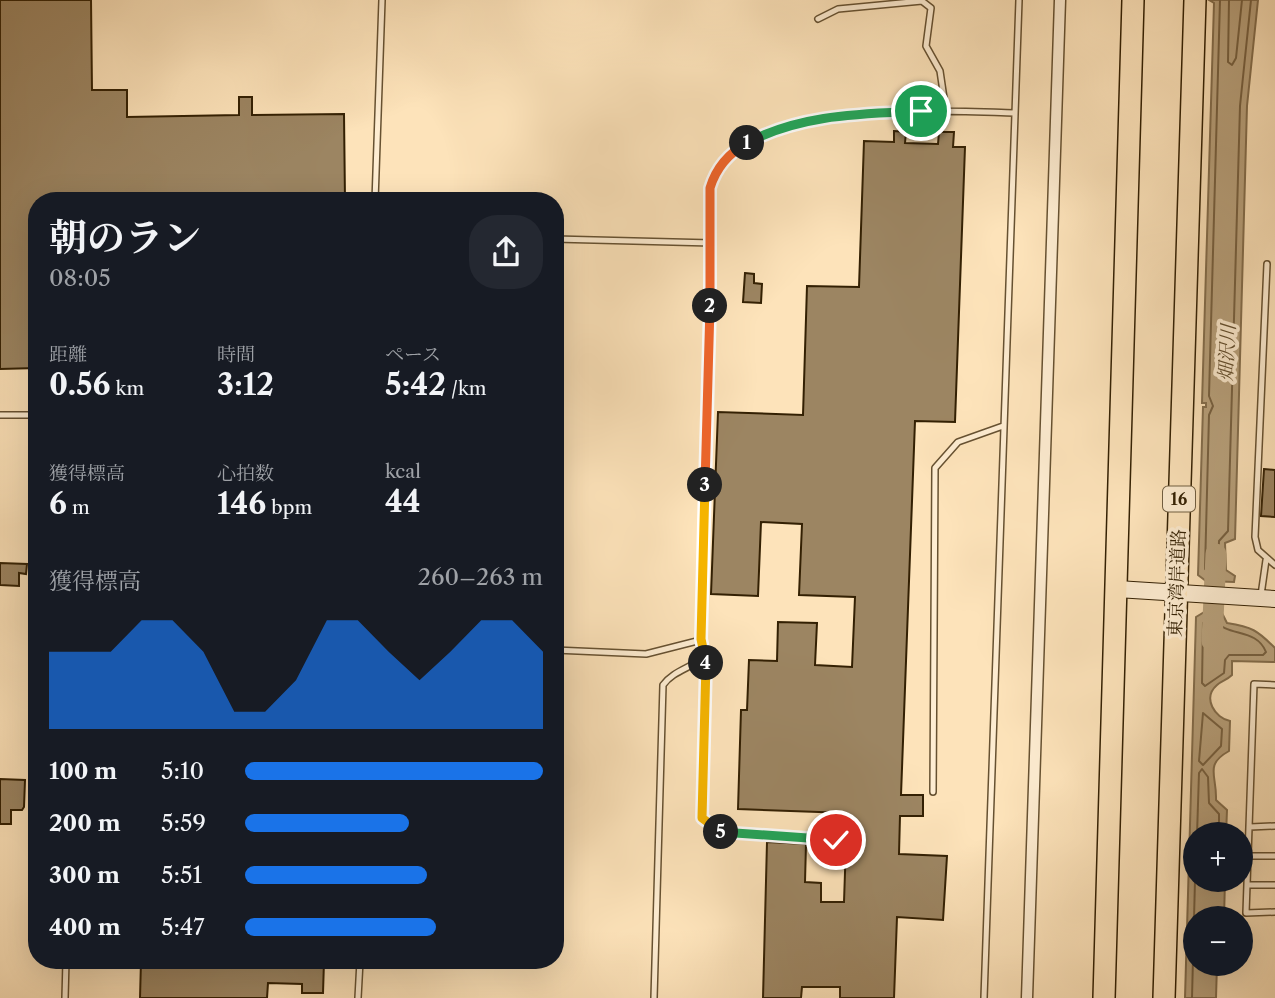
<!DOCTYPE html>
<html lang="ja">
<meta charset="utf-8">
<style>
body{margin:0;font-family:"Libre Caslon Text","Noto Serif JP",serif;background:#242831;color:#f1f3f6;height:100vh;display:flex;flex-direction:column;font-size:26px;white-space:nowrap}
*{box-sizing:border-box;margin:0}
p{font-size:23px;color:#9ea1a6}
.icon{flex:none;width:38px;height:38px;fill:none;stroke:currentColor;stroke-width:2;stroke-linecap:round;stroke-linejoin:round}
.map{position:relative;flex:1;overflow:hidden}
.details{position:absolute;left:28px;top:192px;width:536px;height:777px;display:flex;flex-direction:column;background:#171b24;border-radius:28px;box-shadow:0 7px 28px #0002}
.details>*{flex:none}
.tools{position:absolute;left:1183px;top:822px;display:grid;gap:14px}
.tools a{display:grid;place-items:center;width:70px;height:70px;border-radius:50%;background:#171b24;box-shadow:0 7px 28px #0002;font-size:35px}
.pin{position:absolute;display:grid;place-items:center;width:60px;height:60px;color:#fff;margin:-30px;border:4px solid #fff;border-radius:50%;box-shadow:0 2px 7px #0007}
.km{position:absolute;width:35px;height:35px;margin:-18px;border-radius:50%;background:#222;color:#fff;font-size:19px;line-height:35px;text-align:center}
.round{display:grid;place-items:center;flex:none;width:74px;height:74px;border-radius:28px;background:#242831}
.summary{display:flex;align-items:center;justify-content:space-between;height:119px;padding:0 21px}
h1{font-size:38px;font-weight:700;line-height:52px}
.metrics{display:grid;grid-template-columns:repeat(3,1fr);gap:10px;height:119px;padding:7px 21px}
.metrics div{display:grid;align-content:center}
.metrics b{font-size:30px;font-weight:700}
.metrics small{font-size:19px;font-weight:400}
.metrics p{font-size:19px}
.chart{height:196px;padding:14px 21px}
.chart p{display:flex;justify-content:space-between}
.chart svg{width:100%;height:126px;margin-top:7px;fill:#1a73e8;opacity:.7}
ul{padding:0 21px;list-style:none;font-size:23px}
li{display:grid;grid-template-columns:112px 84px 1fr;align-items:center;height:52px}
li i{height:18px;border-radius:9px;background:#1a73e8}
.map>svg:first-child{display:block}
.water{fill:#b8a17c;stroke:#836d4c;stroke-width:2}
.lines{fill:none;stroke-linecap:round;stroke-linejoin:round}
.shore{stroke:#766040;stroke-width:2}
.river{stroke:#b8a17c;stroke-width:21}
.building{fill:#9c8562;stroke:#332003;stroke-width:2}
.lane-casing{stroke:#665131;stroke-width:8}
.street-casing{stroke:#665131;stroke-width:13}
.secondary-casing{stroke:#332003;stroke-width:18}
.highway-casing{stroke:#332003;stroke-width:24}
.lane{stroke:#feedd2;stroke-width:5}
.street{stroke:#feedd2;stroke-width:10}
.secondary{stroke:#feedd2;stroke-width:16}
.highway{stroke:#fde3ba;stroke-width:21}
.split-1-casing{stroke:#fff;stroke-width:14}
.split-2-casing{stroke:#fff;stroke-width:14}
.split-3-casing{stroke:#fff;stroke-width:14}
.split-4-casing{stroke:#fff;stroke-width:14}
.split-5-casing{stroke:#fff;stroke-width:14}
.split-6-casing{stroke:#fff;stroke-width:14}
.split-1{stroke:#22a559;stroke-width:9}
.split-2{stroke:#f0652b;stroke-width:9}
.split-3{stroke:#f0652b;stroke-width:9}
.split-4{stroke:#f5b400;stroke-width:9}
.split-5{stroke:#f5b400;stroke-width:9}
.split-6{stroke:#22a559;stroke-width:9}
.labels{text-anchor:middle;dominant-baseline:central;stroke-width:7;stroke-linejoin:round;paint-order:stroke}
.shield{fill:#feedd2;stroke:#705e41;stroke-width:2}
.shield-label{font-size:16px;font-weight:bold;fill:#332003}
.street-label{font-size:18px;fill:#332003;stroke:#feedd2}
.water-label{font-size:19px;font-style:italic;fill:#624d2d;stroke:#feedd2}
</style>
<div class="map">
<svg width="1275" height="998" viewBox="0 0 1275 998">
<rect width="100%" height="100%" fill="#fde3ba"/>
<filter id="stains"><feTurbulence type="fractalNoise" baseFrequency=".00286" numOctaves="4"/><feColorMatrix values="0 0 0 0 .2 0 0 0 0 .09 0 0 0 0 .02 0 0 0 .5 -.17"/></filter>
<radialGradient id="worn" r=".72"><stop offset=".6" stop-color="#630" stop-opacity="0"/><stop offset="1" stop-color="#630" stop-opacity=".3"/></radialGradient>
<path class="water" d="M 1209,0 L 1258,0 L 1247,106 L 1235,539 L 1225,543 L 1226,570 L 1235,576 L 1234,582 L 1206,581 L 1198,575 L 1203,407 L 1206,407 L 1206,403 L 1202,403 L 1214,3 Z
M 1206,611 L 1221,611 L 1227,623 C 1252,627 1257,630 1275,648 L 1275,662 L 1232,661 L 1232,675 C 1227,680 1221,681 1217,685 C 1202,698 1215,718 1230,721 L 1229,751 C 1204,765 1217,775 1216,800 L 1227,810 L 1226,835 L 1195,835 L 1195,880 L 1225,880 L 1224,919 L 1195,919 L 1195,964 L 1217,964 L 1216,998 L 1185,998 L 1196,617 Z"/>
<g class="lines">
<path class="shore" d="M 1220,0 L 1209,396 L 1213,406 L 1209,415 L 1205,569 L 1215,574 L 1218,571 L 1219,541 L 1228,531 L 1240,106 L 1251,0
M 1229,0 L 1228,62 L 1232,65 L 1236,58 L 1242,0
M 1214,619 C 1227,638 1256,627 1266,652 L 1263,655 L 1229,655 L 1225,660 L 1224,673 L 1205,686 L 1202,683 L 1203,623 Z
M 1203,713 L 1222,729 L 1221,746 L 1203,765 L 1199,761 Z
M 1197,835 L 1199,773 L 1202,769 L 1208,777 L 1209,803 L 1219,814 L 1219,835
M 1192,998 L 1195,880"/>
<path class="river" d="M 1212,641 L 1216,554"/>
</g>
<path class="building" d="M 0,0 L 91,0 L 92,90 L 127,90 L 127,117 L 239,115 L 239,97 L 252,97 L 252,115 L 344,114 L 345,201 L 37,201 L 37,368 L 0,369 Z
M 894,131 L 906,132 L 905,143 L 938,144 L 939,132 L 954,132 L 953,147 L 965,147 L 955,422 L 915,421 L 901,795 L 923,795 L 923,816 L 900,816 L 899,854 L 947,856 L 943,920 L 897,917 L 894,998 L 840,998 L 840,987 L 802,987 L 801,998 L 763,998 L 767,842 L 806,844 L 805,882 L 821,883 L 821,902 L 844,902 L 847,813 L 738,809 L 741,710 L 747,710 L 749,660 L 777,661 L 778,622 L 817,623 L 815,665 L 852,667 L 855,597 L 799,595 L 802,524 L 761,522 L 758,596 L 711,594 L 718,412 L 803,415 L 807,286 L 859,287 L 864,141 L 894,142 Z
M 745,273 L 754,274 L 754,283 L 762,284 L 761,303 L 743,302 Z
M 1264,469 L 1275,470 L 1275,517 L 1261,516 Z
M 0,563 L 27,564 L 26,574 L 19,573 L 19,586 L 0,585 Z
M 0,779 L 25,780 L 24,807 L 22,810 L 11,810 L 11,824 L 0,824 Z
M 141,961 L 324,961 L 323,993 L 302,993 L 302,984 L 268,983 L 267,998 L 140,998 Z"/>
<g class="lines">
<g class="lane-casing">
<path id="lane" d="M 818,19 L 838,9 L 922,1 L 931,8 L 926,46 L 940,71 L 946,112
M 375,201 L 382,0
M 555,239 L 712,243
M 1267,264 L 1255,537 L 1258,550 L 1275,565
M 0,415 L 37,415
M 1261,595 L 1266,560
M 555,650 L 646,654 L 701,640
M 1275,685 L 1254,684 L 1246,913 L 1275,912
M 933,792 L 935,468 L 958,442 L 1003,426
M 1250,827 L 1275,826
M 836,840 L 730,835 L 717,831 L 702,818 L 707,684 L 701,640 L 712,243 C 711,222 705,192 715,174 C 757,98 940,111 1014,113
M 1250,856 L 1275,856
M 1248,885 L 1275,885
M 65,998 L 66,961
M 358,998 L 360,961
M 654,998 L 663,685 C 673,671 691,668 704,657
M 984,998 L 1019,0"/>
</g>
<g class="street-casing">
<path id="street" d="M 1027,998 L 1060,0"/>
</g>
<g class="secondary-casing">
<path id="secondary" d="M 1117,589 L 1275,599"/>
</g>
<g class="highway-casing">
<path id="highway" d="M 1104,998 L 1133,0
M 1164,998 L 1195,0"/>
</g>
<use href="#lane" class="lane"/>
<use href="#street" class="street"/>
<use href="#secondary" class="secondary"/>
<use href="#highway" class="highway"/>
</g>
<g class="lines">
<g class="split-1-casing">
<path id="split-1" d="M 747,143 C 801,114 862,114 921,111"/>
</g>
<g class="split-2-casing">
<path id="split-2" d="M 710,306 L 710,188 C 716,168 729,153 747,143"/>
</g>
<g class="split-3-casing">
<path id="split-3" d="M 705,485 L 710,306"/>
</g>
<g class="split-4-casing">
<path id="split-4" d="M 705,485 L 701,639 L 706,663"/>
</g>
<g class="split-5-casing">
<path id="split-5" d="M 706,663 L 702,818 L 721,832"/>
</g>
<g class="split-6-casing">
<path id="split-6" d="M 721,832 L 836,840"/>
</g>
<use href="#split-1" class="split-1"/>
<use href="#split-2" class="split-2"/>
<use href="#split-3" class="split-3"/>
<use href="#split-4" class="split-4"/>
<use href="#split-5" class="split-5"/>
<use href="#split-6" class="split-6"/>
</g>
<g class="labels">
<rect class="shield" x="1163" y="486.5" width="32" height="25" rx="5"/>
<g class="shield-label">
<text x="1179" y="499">16</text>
</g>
<g class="street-label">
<text transform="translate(1177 583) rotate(-88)">東京湾岸道路</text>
</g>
<g class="water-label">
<text transform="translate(1227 353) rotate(-87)">畑沢川</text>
</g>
</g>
<rect width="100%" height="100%" filter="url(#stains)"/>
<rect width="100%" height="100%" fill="url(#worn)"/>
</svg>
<div class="tools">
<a>+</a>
<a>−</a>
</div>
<div class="pin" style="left:921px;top:111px;background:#1e9e55"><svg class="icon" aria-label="arrive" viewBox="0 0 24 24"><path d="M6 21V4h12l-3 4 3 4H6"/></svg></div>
<div class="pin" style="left:836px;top:840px;background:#d93025"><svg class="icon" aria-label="check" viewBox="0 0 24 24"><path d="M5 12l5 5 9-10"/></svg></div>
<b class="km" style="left:747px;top:143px">1</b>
<b class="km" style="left:710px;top:306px">2</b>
<b class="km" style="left:705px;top:485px">3</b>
<b class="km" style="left:706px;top:663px">4</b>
<b class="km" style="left:721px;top:832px">5</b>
<section class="details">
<div class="summary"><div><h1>朝のラン</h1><p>08:05</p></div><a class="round"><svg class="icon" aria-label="share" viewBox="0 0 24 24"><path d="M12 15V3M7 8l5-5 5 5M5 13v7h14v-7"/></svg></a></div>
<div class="metrics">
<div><p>距離</p><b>0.56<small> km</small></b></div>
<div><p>時間</p><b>3:12</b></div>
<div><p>ペース</p><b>5:42<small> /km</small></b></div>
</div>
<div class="metrics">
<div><p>獲得標高</p><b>6<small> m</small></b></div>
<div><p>心拍数</p><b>146<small> bpm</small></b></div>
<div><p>kcal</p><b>44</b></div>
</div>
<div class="chart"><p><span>獲得標高</span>260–263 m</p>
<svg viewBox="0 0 160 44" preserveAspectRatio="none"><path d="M0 44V17L10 17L20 17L30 6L40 6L50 17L60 38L70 38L80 27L90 6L100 6L110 17L120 27L130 17L140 6L150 6L160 17V44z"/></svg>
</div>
<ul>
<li><b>100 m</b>5:10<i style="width:100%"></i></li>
<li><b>200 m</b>5:59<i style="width:55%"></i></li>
<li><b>300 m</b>5:51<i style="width:61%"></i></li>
<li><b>400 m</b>5:47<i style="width:64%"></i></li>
</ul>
</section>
</div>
